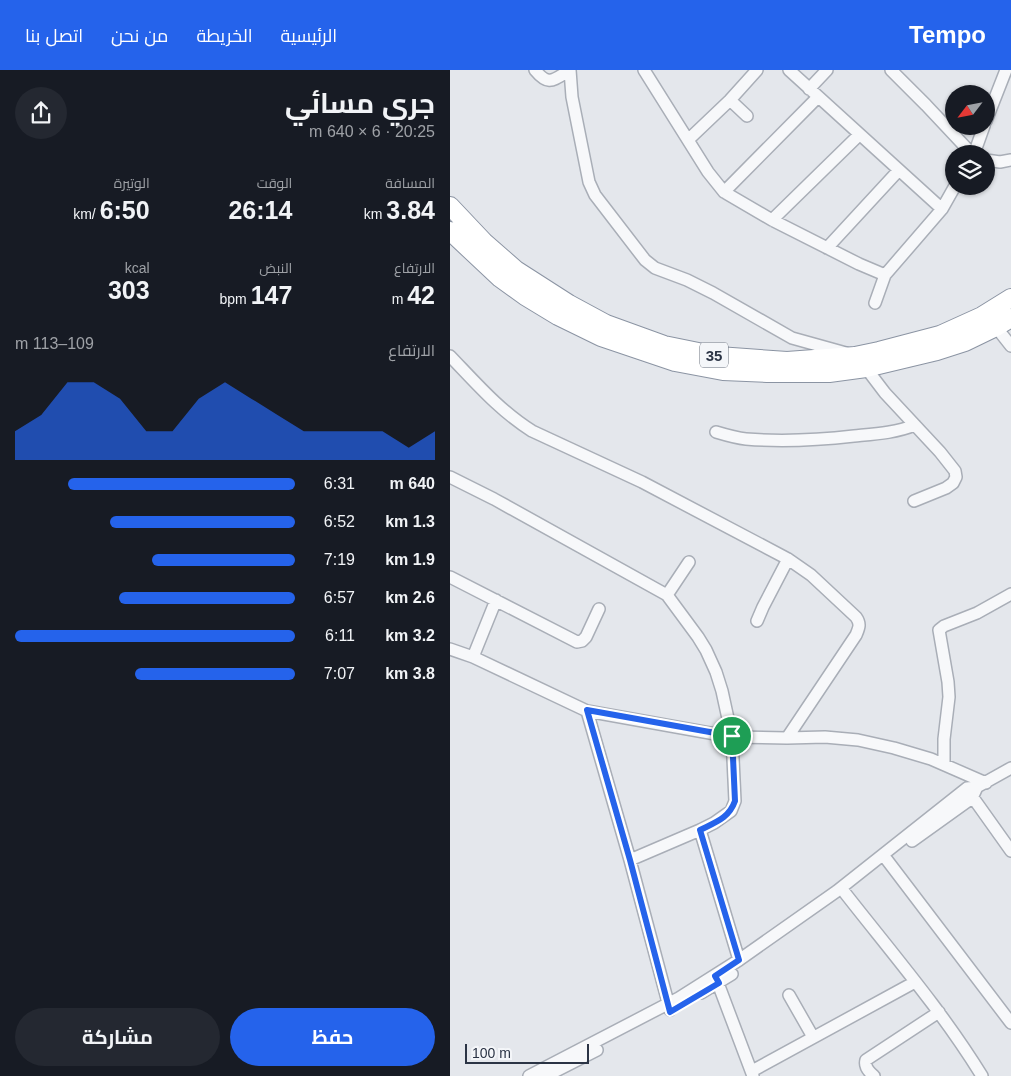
<!DOCTYPE html>
<html lang="ar">
<meta charset="utf-8">
<style>
body{margin:0;font-family:Arial,Cairo,sans-serif;background:#242831;color:#f1f3f6;direction:rtl;height:100vh;display:flex;flex-direction:column;font-size:19px;white-space:nowrap}
*{box-sizing:border-box;margin:0}
p{font-size:16px;color:#9ea1a6}
.icon{flex:none;width:28px;height:28px;fill:none;stroke:currentColor;stroke-width:2;stroke-linecap:round;stroke-linejoin:round}
.map{position:relative;flex:1;overflow:hidden;direction:ltr}
.panel{display:flex;flex-direction:column;background:#171b24;width:450px}
.panel>*{flex:none}
.needle{width:32px;rotate:238deg}
.buttons{position:absolute;left:495px;top:15px;display:grid;gap:10px}
.buttons a{display:grid;place-items:center;width:50px;height:50px;border-radius:50%;background:#171b24;box-shadow:0 1px 4px #0004;font-size:25px}
.scale{position:absolute;left:15px;bottom:12px;width:124px;box-sizing:border-box;padding-left:5px;border:2px solid #2b3445;border-top:0;font-size:14px;line-height:18px;white-space:nowrap;color:#2b3445;-webkit-text-stroke:4px #f4f6f9;paint-order:stroke}
.pin{position:absolute;display:grid;place-items:center;width:42px;height:42px;color:#fff;margin:-21px;border:2px solid #fff;border-radius:50%;box-shadow:0 1px 5px #0007}
.round{display:grid;place-items:center;flex:none;width:52px;height:52px;border-radius:26px;background:#242831}
.overview{display:flex;align-items:center;justify-content:space-between;height:85px;padding:0 15px}
h1{font-size:28px;font-weight:700;line-height:38px}
.metrics{display:grid;grid-template-columns:repeat(3,1fr);gap:8px;height:85px;padding:5px 15px}
.metrics div{display:grid;align-content:center}
.metrics b{font-size:25px;font-weight:700}
.metrics small{font-size:14px;font-weight:400}
.metrics p{font-size:14px}
.chart{height:140px;padding:10px 15px}
.chart p{display:flex;justify-content:space-between}
.chart svg{width:100%;height:90px;margin-top:5px;fill:#2563eb;opacity:.7}
.button{display:flex;gap:10px;margin-top:auto;padding:10px 15px}
.button a{flex:1;height:58px;border-radius:30px;background:#2563eb;color:#fff;font-size:20px;font-weight:700;line-height:58px;text-align:center}
.button a+a{background:#242831;color:#f1f3f6}
ul{padding:0 15px;list-style:none;font-size:16px}
li{display:grid;grid-template-columns:80px 60px 1fr;align-items:center;height:38px}
li i{height:12px;border-radius:6px;background:#2563eb}
header{display:flex;align-items:center;gap:30px;box-sizing:border-box;height:70px;padding:0 25px;background:#2563eb;color:#fff}
header strong{font-size:24px}
nav{display:flex;gap:28px;margin-inline-start:auto;font-size:18px}
main{display:flex;flex:1;min-height:0}
.map>svg:first-child{display:block}
.lines{fill:none;stroke-linecap:round;stroke-linejoin:round}
.minor-casing{stroke:#a9aeb7;stroke-width:14}
.highway-casing{stroke:#8b94a3;stroke-width:20}
.minor{stroke:#f7f8fa;stroke-width:11}
.highway{stroke:#fff;stroke-width:18}
.route-casing{stroke:#fff;stroke-width:10}
.route{stroke:#2563eb;stroke-width:6}
.labels{text-anchor:middle;dominant-baseline:central;stroke-width:4;stroke-linejoin:round;paint-order:stroke}
.shield{fill:#f4f6f9;stroke:#676e7b;stroke-width:1}
.shield-label{font-size:15px;font-weight:bold;fill:#2b3445}
</style>
<header>
<strong>Tempo</strong>
<nav><a>الرئيسية</a><a>الخريطة</a><a>من نحن</a><a>اتصل بنا</a></nav>
</header>
<main>
<div class="map">
<svg width="561" height="1006" viewBox="0 0 561 1006">
<rect width="100%" height="100%" fill="#e4e7ec"/>
<g class="lines">
<g class="minor-casing">
<path id="minor" d="M 85,0 C 99,17 103,10 120,0
M 120,0 L 122,27 L 139,112 L 145,125 L 195,190 L 205,198 L 237,210 L 263,223 L 342,268 L 396,283
M 194,0 L 258,102 L 274,122 L 322,150 L 409,194 L 435,205
M 339,0 L 492,139
M 441,0 L 476,35 L 522,84
M 359,19 L 377,0
M 280,30 L 297,46
M 536,51 L 556,0
M 238,70 L 280,30 L 307,0
M 524,84 L 534,56
M 536,90 L 550,92 L 561,90
M 274,122 L 368,27
M 322,150 L 409,65
M 377,178 L 449,100
M 425,233 L 435,205 L 492,139 L 505,116
M 546,257 L 561,276
M 0,286 C 26,313 50,341 82,361 L 192,412 L 338,489 L 361,505 L 406,547 C 411,554 409,558 406,565 L 337,668
M 416,298 L 435,323 L 490,382 L 505,401 L 506,407 L 503,413 L 496,418 L 464,431
M 266,362 C 276,365 286,368 296,369 C 332,372 369,370 404,366 C 425,364 445,363 465,355
M 0,407 L 44,429 L 217,525 L 248,567 L 256,580 L 266,602 L 272,621 L 282,667 L 285,731 L 281,741 L 264,753 L 250,760 L 180,790
M 0,507 L 127,572 L 132,571 L 136,567 L 149,539
M 217,525 L 239,492
M 307,551 L 313,537 L 338,489
M 0,579 L 23,587 L 137,641 L 282,667 L 337,668 L 375,667 L 408,670 L 444,678 L 481,689 L 536,713
M 23,587 L 46,530
M 137,641 L 180,790 L 220,940
M 494,694 L 494,669 L 499,627 L 498,612 L 489,560 L 494,556 L 527,543 L 561,524
M 519,722 L 561,781
M 250,760 L 289,890
M 462,771 L 522,728 L 527,717
M 437,790 L 561,953
M 395,823 C 442,883 492,941 532,1006
M 266,908 L 303,1006
M 251,923 L 282,904
M 339,925 L 363,967
M 302,1001 L 465,912
M 79,1006 L 229,928 L 289,890 L 387,821 L 517,718 L 527,717 L 561,698
M 96,1006 L 147,980
M 424,1006 C 419,1002 414,997 416,990 L 489,942"/>
</g>
<g class="highway-casing">
<path id="highway" d="M 0,136 L 34,172 L 66,200 L 119,234 L 156,254 L 214,275 L 268,286 L 337,291 L 405,286 L 429,281 L 490,265 L 532,246 L 561,228
M 0,161 L 50,208 L 75,226 L 108,246 L 151,267 L 225,292 L 273,301 L 317,303 L 379,303 L 416,298 L 487,281 L 515,272 L 546,257 L 561,248"/>
</g>
<use href="#minor" class="minor"/>
<use href="#highway" class="highway"/>
</g>
<g class="lines">
<g class="route-casing">
<path id="route" d="M 137,640 L 282,666 L 285,731 C 279,748 266,752 250,760 L 289,890 L 265,906 L 269,913 L 220,942 L 180,790 Z"/>
</g>
<use href="#route" class="route"/>
</g>
<g class="labels">
<rect class="shield" x="250" y="272.5" width="28" height="25" rx="4"/>
<g class="shield-label">
<text x="264" y="285">35</text>
</g>
</g>
</svg>
<div class="buttons">
<a><svg class="needle" viewBox="-14 -14 28 28"><path d="M0-13l5 13h-10z" fill="#e53935"/><path d="M0 13l5-13h-10z" fill="#9ea1a6"/></svg></a>
<a><svg class="icon" aria-label="layers" viewBox="0 0 24 24"><path d="M12 4l9 5-9 5-9-5zM3 14l9 5 9-5"/></svg></a>
</div>
<div class="scale">100 m</div>
<div class="pin" style="left:282px;top:666px;background:#1e9e55"><svg class="icon" aria-label="arrive" viewBox="0 0 24 24"><path d="M6 21V4h12l-3 4 3 4H6"/></svg></div>
</div>
<section class="panel">
<div class="overview"><div><h1>جري مسائي</h1><p>20:25 · 6 × 640 m</p></div><a class="round"><svg class="icon" aria-label="share" viewBox="0 0 24 24"><path d="M12 15V3M7 8l5-5 5 5M5 13v7h14v-7"/></svg></a></div>
<div class="metrics">
<div><p>المسافة</p><b>3.84<small> km</small></b></div>
<div><p>الوقت</p><b>26:14</b></div>
<div><p>الوتيرة</p><b>6:50<small> /km</small></b></div>
</div>
<div class="metrics">
<div><p>الارتفاع</p><b>42<small> m</small></b></div>
<div><p>النبض</p><b>147<small> bpm</small></b></div>
<div><p>kcal</p><b>303</b></div>
</div>
<div class="chart"><p><span>الارتفاع</span>109–113 m</p>
<svg viewBox="0 0 160 44" preserveAspectRatio="none"><path d="M0 44V30L10 22L20 6L30 6L40 14L50 30L60 30L70 14L80 6L90 14L100 22L110 30L120 30L130 30L140 30L150 38L160 30V44z"/></svg>
</div>
<ul>
<li><b>640 m</b>6:31<i style="width:81%"></i></li>
<li><b>1.3 km</b>6:52<i style="width:66%"></i></li>
<li><b>1.9 km</b>7:19<i style="width:51%"></i></li>
<li><b>2.6 km</b>6:57<i style="width:63%"></i></li>
<li><b>3.2 km</b>6:11<i style="width:100%"></i></li>
<li><b>3.8 km</b>7:07<i style="width:57%"></i></li>
</ul>
<div class="button"><a>حفظ</a><a>مشاركة</a></div>
</section>
</main>
